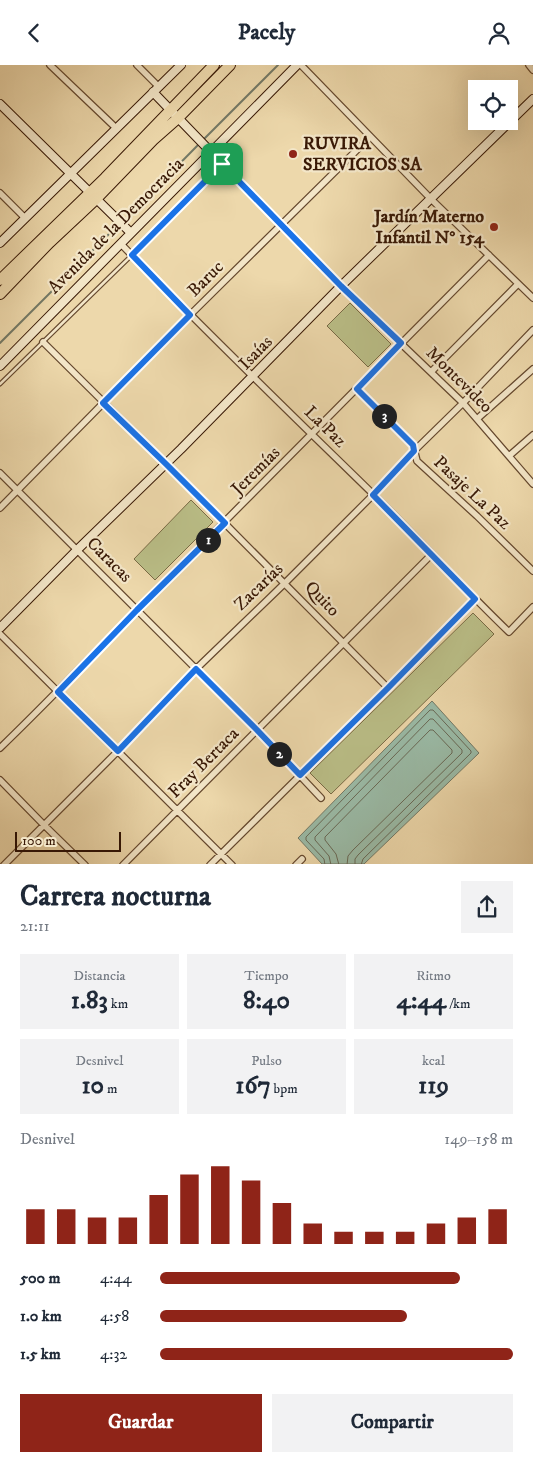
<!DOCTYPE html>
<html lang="es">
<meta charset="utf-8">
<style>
body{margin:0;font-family:"IM FELL DW Pica",serif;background:#f2f2f3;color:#1f2937;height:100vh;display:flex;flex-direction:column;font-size:19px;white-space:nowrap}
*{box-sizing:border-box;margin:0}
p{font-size:16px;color:#747a83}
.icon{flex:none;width:28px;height:28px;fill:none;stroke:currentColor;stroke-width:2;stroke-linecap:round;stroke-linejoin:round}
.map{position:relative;height:799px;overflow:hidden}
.details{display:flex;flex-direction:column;background:#fff;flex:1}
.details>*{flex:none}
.tools{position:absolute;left:468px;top:15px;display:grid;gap:10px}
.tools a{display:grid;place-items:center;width:50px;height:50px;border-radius:0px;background:#fff;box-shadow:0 5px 20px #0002;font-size:25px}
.scale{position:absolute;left:15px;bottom:12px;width:106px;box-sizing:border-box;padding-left:5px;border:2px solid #381805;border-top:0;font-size:14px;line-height:18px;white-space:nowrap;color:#381805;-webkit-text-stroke:4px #f3e6c8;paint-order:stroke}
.pin{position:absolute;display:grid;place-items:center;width:42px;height:42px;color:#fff;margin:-21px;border-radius:10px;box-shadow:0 2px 8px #0006}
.km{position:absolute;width:25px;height:25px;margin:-12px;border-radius:50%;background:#222;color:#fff;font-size:14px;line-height:25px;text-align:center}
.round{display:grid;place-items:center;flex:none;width:52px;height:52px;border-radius:0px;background:#f2f2f3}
.summary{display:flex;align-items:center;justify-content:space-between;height:85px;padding:0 20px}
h1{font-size:28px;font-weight:800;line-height:38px}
.figures{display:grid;grid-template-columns:repeat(3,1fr);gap:8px;height:85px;padding:5px 20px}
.figures div{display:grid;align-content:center;border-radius:0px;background:#f2f2f3;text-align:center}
.figures b{font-size:25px;font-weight:800}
.figures small{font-size:14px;font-weight:400}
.figures p{font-size:14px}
.chart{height:140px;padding:10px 20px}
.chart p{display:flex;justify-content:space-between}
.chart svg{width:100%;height:90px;margin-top:5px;stroke:#8f2418;stroke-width:6}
.action{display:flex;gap:10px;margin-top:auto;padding:10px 20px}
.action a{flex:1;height:58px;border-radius:0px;background:#8f2418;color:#fff;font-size:20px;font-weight:800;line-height:58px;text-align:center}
.action a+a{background:#f2f2f3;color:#1f2937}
ul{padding:0 20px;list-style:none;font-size:16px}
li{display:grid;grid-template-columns:80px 60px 1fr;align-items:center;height:38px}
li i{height:12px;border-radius:6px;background:#8f2418}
header{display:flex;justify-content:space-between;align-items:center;height:65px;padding:0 20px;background:#fff;font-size:22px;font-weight:800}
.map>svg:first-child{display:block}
.green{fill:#babe87;stroke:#796b46}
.water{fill:#9abaa6;stroke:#737966}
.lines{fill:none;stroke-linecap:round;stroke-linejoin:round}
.shore{stroke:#696956;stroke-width:1}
.stream{stroke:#737966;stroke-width:2}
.lane-casing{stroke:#65482e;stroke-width:5}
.street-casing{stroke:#65482e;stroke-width:8}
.secondary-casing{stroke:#381805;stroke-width:10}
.highway-casing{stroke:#381805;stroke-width:12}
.lane{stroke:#f3e6c8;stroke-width:2.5}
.street{stroke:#f3e6c8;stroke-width:5.5}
.secondary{stroke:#f3e6c8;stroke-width:8}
.highway{stroke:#edd8ab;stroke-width:10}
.route-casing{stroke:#fff;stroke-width:10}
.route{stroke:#1a73e8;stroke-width:6}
.poi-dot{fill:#8f2418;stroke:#f3e6c8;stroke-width:2}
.labels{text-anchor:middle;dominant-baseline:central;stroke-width:4.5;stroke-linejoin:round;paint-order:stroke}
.poi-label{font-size:18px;font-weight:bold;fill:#381805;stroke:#f3e6c8;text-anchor:start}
.street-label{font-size:18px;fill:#381805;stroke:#f3e6c8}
</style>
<header><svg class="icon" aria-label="back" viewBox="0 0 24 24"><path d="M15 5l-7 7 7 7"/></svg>Pacely<svg class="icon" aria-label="person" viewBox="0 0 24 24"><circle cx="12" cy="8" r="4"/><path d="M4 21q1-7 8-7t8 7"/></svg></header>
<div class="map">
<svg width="533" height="800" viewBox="0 0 533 800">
<rect width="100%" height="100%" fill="#edd8ab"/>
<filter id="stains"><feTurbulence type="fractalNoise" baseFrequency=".004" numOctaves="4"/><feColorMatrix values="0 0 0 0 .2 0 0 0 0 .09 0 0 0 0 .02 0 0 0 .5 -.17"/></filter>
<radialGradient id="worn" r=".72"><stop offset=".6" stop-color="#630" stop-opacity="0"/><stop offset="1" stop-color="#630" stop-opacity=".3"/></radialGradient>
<path class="green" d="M 350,238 L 391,279 L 368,302 L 327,261 Z
M 191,435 L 213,457 L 155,515 L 134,494 Z
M 473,548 L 494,569 L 331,729 L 310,708 Z"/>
<path class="water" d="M 432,636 L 479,688 L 364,799 L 322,799 L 298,773 Z"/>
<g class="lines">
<path class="shore" d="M 325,800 L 324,794 L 306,775 L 306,772 L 430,645 L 433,645 L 471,686 L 471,688 L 363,794 L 361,800
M 331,800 L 329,791 L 315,775 L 315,772 L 430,654 L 433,654 L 462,685 L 462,688 L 358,790 L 355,794 L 355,800
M 339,800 L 336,789 L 325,775 L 325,772 L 430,665 L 433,665 L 452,685 L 452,688 L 353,785 L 348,791 L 347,800"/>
<path class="stream" d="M 204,74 L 278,0
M 130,149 L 198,80
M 0,278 L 113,165"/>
<g class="lane-casing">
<path id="lane" d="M 0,319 L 132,190 L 222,99"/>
</g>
<g class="street-casing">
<path id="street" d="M 50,0 L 116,63
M 137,0 L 159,22
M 301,0 L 431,134 L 533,233
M 529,0 L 533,5
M 211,87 L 341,221 L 463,338 L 533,419
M 0,128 L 25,153
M 121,179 C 203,264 288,346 373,429 C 419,474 462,522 509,567 L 533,542
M 43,277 L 166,399 L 388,623
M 431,307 L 518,219
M 357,324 L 413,380 L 417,396 L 477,451 L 533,506
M 477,354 L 533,304
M 509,391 L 533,370
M 0,408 L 257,665 L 321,733
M 0,443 L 190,250 L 370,72
M 0,569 L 232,800
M 0,683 C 47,638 92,590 138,544 C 256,426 372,307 489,190
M 0,715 L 43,759 L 85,800
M 4,800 L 118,686 L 196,604 L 285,518 L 373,430 L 414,386 L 463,338 L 533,265
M 123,800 L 432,489
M 210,800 L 388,623 L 475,534
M 296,800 L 302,794"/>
</g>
<g class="secondary-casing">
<path id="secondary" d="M 153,27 L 211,87
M 0,39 L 131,168
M 0,178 L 181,0
M 0,301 L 297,0
M 0,563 L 77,485 L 181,384 L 341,221 L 533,34"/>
</g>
<g class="highway-casing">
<path id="highway" d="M 0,215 L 105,113 L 214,0
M 0,229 L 49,178 L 96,134 L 153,75 L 178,53 L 230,0"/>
</g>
<use href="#lane" class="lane"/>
<use href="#street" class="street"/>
<use href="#secondary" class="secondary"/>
<use href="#highway" class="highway"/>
</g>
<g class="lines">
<g class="route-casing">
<path id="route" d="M 222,99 L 341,221 L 401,278 L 357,324 L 413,380 L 414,386 L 373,430 L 475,534 L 388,623 L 300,710 L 257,665 L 196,604 L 118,686 L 58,627 L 137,545 L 225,458 L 166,399 L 103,338 L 190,250 L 132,190 Z"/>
</g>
<use href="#route" class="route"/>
</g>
<g class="poi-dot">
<circle cx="293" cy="89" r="5"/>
<circle cx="494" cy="162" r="5"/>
</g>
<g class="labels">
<g class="poi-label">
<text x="303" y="79">RUVIRA<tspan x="303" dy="21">SERVICIOS SA</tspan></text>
<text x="484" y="152" text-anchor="end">Jardín Materno<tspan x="484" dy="21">Infantil N° 154</tspan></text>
</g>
<g class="street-label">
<text transform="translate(116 161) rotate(-45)">Avenida de la Democracia</text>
<text transform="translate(206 214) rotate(-45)">Baruc</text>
<text transform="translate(256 288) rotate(-46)">Isaías</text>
<text transform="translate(459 315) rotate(45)">Montevideo</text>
<text transform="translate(325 362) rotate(44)">La Paz</text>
<text transform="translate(256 406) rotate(-45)">Jeremías</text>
<text transform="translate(472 428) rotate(43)">Pasaje La Paz</text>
<text transform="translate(109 495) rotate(45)">Caracas</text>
<text transform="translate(259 522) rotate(-44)">Zacarías</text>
<text transform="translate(322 534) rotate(46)">Quito</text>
<text transform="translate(204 698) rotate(-45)">Fray Bertaca</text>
</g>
</g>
<rect width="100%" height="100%" filter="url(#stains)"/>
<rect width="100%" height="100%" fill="url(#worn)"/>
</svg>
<div class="tools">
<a><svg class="icon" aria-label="locate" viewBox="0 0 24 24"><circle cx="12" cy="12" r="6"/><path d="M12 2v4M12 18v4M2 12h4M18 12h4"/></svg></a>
</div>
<div class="scale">100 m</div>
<div class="pin" style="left:222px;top:99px;background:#1e9e55"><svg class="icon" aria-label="arrive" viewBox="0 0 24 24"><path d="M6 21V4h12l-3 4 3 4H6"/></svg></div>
<b class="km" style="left:208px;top:475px">1</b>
<b class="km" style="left:279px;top:689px">2</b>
<b class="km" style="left:384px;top:351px">3</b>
</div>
<section class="details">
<div class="summary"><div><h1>Carrera nocturna</h1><p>21:11</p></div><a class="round"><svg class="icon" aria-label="share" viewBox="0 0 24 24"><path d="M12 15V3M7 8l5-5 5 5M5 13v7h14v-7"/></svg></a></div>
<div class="figures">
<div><p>Distancia</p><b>1.83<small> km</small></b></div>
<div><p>Tiempo</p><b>8:40</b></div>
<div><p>Ritmo</p><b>4:44<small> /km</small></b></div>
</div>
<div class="figures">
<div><p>Desnivel</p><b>10<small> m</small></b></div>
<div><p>Pulso</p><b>167<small> bpm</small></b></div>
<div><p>kcal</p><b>119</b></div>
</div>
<div class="chart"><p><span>Desnivel</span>149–158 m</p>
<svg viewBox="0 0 160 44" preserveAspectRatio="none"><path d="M5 44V27M15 44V27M25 44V31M35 44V31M45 44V20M55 44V10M65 44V6M75 44V13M85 44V24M95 44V34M105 44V38M115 44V38M125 44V38M135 44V34M145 44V31M155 44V27"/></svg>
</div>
<ul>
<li><b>500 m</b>4:44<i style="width:85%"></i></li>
<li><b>1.0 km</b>4:58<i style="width:70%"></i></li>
<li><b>1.5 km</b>4:32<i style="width:100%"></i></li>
</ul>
<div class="action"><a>Guardar</a><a>Compartir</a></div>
</section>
